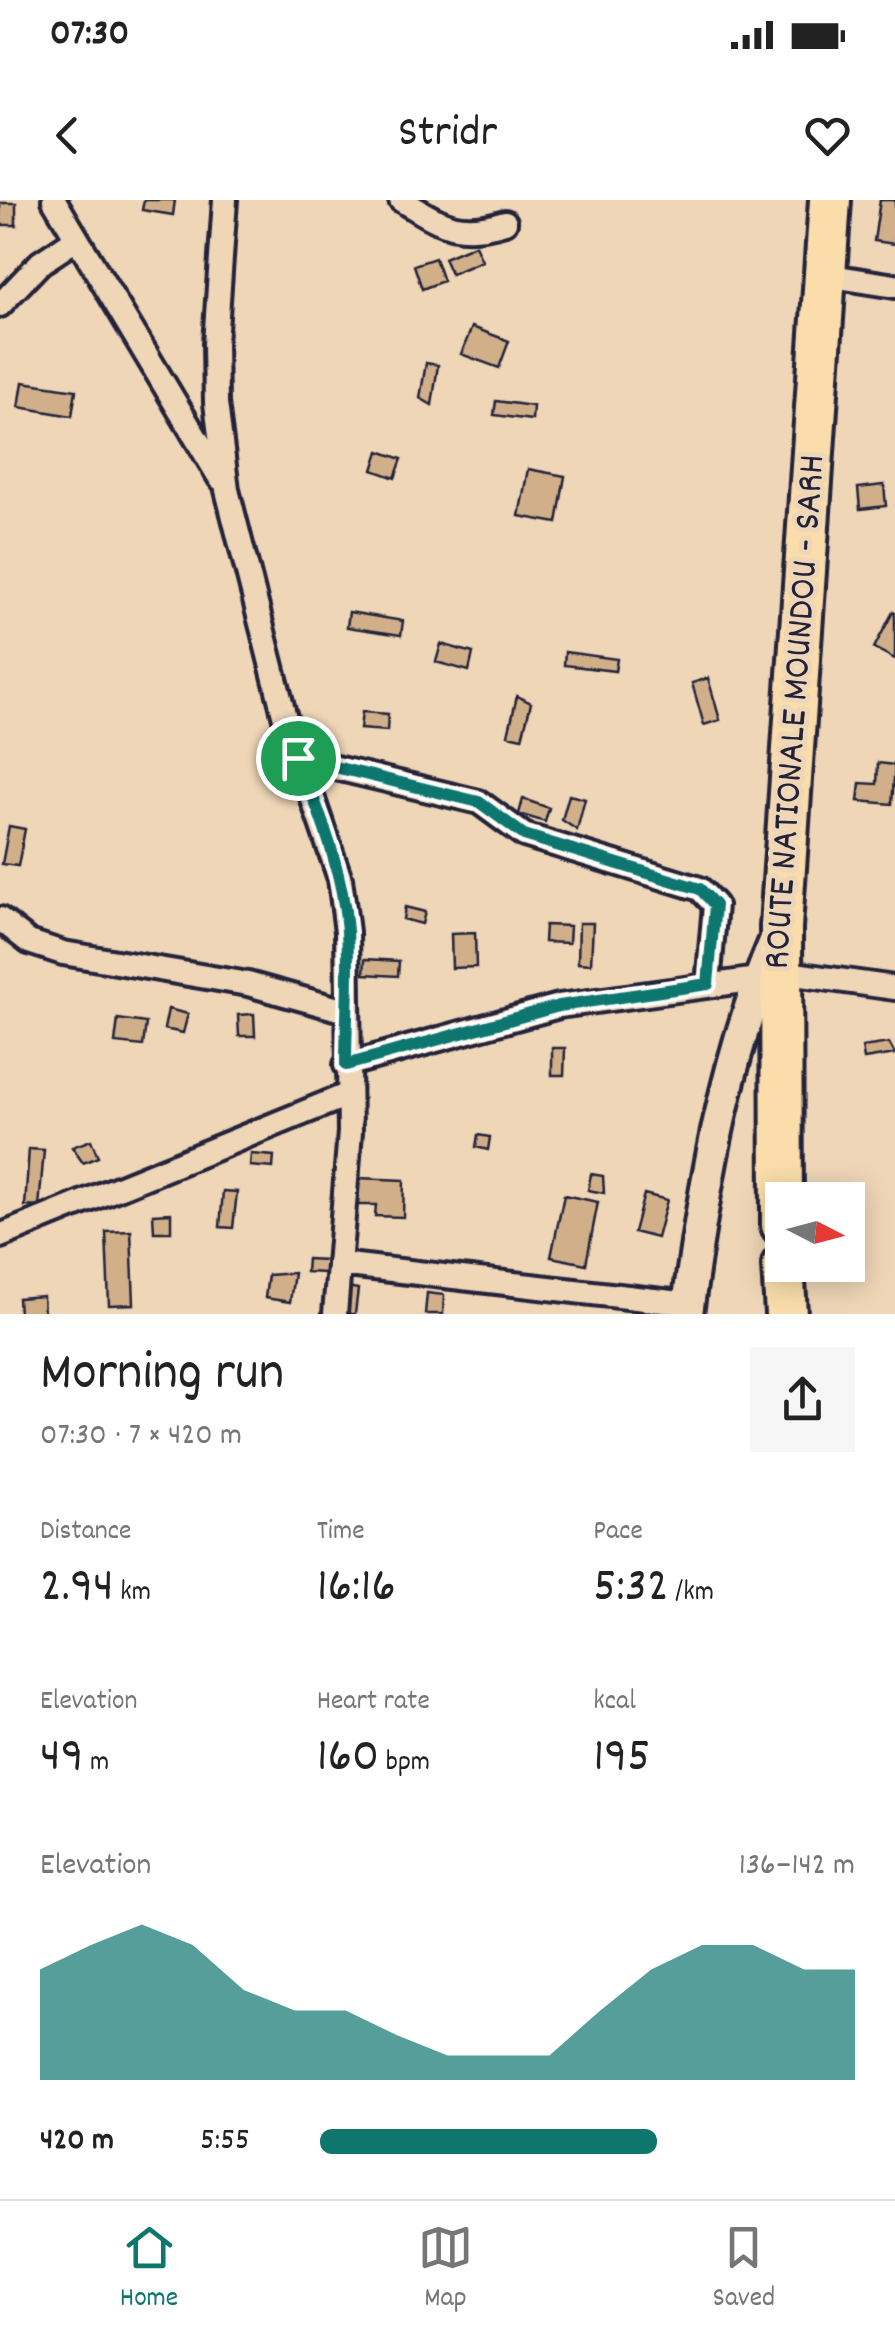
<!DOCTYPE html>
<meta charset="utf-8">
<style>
body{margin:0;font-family:Dekko,sans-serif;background:#f6f6f6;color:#222;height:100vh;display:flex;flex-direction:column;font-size:38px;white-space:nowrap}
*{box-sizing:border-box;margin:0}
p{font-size:32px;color:#767676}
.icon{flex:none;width:55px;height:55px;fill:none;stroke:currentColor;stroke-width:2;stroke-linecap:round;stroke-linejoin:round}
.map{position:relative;height:1114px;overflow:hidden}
.drawer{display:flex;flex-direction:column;background:#fff;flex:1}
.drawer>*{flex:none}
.needle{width:65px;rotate:96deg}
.controls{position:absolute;left:765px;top:982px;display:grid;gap:20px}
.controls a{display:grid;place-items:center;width:100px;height:100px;border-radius:0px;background:#fff;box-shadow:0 5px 25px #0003;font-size:50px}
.pin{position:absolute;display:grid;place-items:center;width:85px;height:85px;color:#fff;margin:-42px;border:5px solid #fff;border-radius:50%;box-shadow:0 2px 10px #0007}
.round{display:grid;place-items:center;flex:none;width:105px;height:105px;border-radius:0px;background:#f6f6f6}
.head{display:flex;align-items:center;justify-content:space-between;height:170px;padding:0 40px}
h1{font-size:55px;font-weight:600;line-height:75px}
.metrics{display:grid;grid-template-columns:repeat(3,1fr);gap:15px;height:170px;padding:10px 40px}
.metrics div{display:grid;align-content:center}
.metrics b{font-size:50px;font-weight:600}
.metrics small{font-size:28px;font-weight:400}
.metrics p{font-size:28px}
.chart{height:280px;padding:20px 40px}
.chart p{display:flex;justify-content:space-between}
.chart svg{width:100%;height:180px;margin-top:10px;fill:#0f766e;opacity:.7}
ul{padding:0 40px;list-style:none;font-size:32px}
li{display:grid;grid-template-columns:160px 120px 1fr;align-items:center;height:75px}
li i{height:25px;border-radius:12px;background:#0f766e}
.status{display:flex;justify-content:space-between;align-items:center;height:70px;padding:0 50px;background:#fff;direction:ltr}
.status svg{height:28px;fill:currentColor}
header{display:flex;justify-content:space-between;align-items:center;height:130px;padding:0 40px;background:#fff;font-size:45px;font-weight:600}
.dock{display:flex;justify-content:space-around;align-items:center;height:140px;border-top:2px solid #e0e0e0;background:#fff;font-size:28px;color:#767676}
.dock a{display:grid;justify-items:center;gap:5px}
.dock .selected{color:#0f766e}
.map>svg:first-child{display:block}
.building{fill:#d1b089;stroke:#22223b;stroke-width:2.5}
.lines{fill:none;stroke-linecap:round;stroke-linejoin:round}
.street-casing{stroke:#22223b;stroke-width:30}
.secondary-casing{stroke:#22223b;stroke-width:38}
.highway-casing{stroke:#22223b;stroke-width:48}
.street{stroke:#eed6b6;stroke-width:22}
.secondary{stroke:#eed6b6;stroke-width:30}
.highway{stroke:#fbddab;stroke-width:40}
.route-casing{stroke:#fff;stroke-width:20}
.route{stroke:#0f766e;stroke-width:12}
.labels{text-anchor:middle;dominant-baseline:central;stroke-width:10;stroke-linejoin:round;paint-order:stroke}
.street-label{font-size:38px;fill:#22223b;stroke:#eed6b6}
</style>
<div class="status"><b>07:30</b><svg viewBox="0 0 49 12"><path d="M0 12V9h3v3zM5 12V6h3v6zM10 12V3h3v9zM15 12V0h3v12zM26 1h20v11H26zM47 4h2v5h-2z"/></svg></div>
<header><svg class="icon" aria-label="back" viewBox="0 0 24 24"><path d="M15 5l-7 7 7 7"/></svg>Stridr<svg class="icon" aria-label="heart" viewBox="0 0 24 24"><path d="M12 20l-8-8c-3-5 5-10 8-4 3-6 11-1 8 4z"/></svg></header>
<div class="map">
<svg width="895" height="1114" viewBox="0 0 895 1114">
<rect width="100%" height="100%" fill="#eed6b6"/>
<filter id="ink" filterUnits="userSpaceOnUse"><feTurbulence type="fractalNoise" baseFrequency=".01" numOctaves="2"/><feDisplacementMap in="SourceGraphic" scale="20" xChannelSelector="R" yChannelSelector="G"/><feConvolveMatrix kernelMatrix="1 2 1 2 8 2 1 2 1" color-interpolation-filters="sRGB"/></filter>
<g filter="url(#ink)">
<path class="building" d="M 144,0 L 175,0 L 173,15 L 142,10 Z
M 880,0 L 895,0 L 895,44 L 874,41 Z
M 0,3 L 16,3 L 16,25 L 0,25 Z
M 475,45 L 482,61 L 451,74 L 444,58 Z
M 435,58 L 443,81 L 422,89 L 414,65 Z
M 472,127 L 509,141 L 499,168 L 461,154 Z
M 426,163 L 438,165 L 432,205 L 420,198 Z
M 23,182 L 76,190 L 72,216 L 19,207 Z
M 496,201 L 533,206 L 532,220 L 494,215 Z
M 379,251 L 402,259 L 395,278 L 373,270 Z
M 528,269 L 565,276 L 557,323 L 519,316 Z
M 884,285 L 886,306 L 860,309 L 858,288 Z
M 349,412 L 403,421 L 401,435 L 347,427 Z
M 893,412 L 895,413 L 895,459 L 874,448 Z
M 441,444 L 473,453 L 469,471 L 436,462 Z
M 565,452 L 617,459 L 615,471 L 564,465 Z
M 708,478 L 720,520 L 704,525 L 692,483 Z
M 517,496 L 531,503 L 522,538 L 508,535 Z
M 362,512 L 388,514 L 387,531 L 360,529 Z
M 878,563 L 895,565 L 892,604 L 858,601 L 860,583 L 877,584 Z
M 569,595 L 585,599 L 577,630 L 562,620 Z
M 523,599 L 549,608 L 545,622 L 519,614 Z
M 9,626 L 25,629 L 18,666 L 2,664 Z
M 405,707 L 425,712 L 422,724 L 403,719 Z
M 579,723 L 593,723 L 591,764 L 578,763 Z
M 545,725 L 570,726 L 569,743 L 544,742 Z
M 475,733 L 476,767 L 452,768 L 451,734 Z
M 365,759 L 399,761 L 398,776 L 364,774 Z
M 168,809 L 188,814 L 183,833 L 164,829 Z
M 254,814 L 255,836 L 239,836 L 238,815 Z
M 118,819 L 146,823 L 143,846 L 115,843 Z
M 889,843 L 895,854 L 864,859 L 862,847 Z
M 552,848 L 565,848 L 564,875 L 552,875 Z
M 478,935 L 490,937 L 488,950 L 476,947 Z
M 91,940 L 98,957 L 83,963 L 72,947 Z
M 29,949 L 44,950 L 39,1007 L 25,1006 Z
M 251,954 L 274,956 L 273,968 L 250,966 Z
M 591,974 L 603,976 L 604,993 L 588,990 Z
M 358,978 L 404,980 L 403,1017 L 375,1016 L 376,1005 L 358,1005 Z
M 223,991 L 237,992 L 233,1028 L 220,1027 Z
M 644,994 L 667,1000 L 657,1038 L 634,1032 Z
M 564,995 L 598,1002 L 586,1064 L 551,1057 Z
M 171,1013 L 171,1032 L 154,1032 L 153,1014 Z
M 131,1031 L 134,1104 L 109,1105 L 106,1032 Z
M 307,1059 L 327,1060 L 325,1073 L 306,1072 Z
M 294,1073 L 290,1102 L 265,1098 L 268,1075 Z
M 347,1087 L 358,1089 L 355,1114 L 344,1114 Z
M 427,1093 L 444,1095 L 443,1114 L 425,1114 Z
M 43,1096 L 44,1114 L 19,1114 L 18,1098 Z"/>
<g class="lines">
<g class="street-casing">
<path id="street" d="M 54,0 L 220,278
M 225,0 L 215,144 L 216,203 L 227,290 L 285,518 L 340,679 L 347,732 L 350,932 L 335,1114
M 401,0 C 441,24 457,37 505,22
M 825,75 L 895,86
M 0,105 L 40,63 L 76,39
M 298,559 L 479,602 L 524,635 L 700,689 L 715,705 L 708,785
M 0,719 L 29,742 L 63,753 L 248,784 L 346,811
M 780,772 L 895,788
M 346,865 L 559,806 L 758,779
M 0,1036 L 347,895
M 339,1064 L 689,1104"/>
</g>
<g class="secondary-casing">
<path id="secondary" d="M 687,1114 C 704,985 726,853 778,734"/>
</g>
<g class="highway-casing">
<path id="highway" d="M 782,1025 L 781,727 L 830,0
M 783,1065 L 786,1114"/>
</g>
<use href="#street" class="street"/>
<use href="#secondary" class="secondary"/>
<use href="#highway" class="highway"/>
</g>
</g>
<g class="lines" filter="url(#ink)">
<g class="route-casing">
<path id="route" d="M 298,558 L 479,602 L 524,635 L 700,689 L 715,705 L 708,784 L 559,806 L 346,865 C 346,821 350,775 347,731 C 343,670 320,614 298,558 Z"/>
</g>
<use href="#route" class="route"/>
</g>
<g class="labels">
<g class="street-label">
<text transform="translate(797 512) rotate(-86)">ROUTE NATIONALE MOUNDOU - SARH</text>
</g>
</g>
</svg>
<div class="controls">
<a><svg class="needle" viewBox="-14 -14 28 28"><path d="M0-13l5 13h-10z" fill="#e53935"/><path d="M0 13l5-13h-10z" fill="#767676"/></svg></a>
</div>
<div class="pin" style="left:298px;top:558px;background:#1e9e55"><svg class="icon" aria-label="arrive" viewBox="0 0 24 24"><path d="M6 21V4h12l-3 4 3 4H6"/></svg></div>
</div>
<section class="drawer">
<div class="head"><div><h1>Morning run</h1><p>07:30 · 7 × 420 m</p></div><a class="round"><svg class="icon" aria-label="share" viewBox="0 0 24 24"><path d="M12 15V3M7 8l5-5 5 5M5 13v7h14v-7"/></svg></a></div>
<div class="metrics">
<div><p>Distance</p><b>2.94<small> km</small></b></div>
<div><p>Time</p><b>16:16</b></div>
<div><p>Pace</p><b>5:32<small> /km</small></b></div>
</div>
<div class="metrics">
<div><p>Elevation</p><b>49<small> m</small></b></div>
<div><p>Heart rate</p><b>160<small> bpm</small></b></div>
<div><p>kcal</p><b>195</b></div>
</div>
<div class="chart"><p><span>Elevation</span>136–142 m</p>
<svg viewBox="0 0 160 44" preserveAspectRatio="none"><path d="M0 44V17L10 11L20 6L30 11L40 22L50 27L60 27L70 33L80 38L90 38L100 38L110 27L120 17L130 11L140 11L150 17L160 17V44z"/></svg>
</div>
<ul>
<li><b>420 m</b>5:55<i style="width:63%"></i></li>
</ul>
</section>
<nav class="dock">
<a class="selected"><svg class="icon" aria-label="home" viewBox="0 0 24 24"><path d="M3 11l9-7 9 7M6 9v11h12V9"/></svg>Home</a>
<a><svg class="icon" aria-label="map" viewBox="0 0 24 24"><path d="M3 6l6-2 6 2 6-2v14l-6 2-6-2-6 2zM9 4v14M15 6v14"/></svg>Map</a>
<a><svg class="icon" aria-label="saved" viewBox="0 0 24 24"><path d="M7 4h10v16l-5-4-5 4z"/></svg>Saved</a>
</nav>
